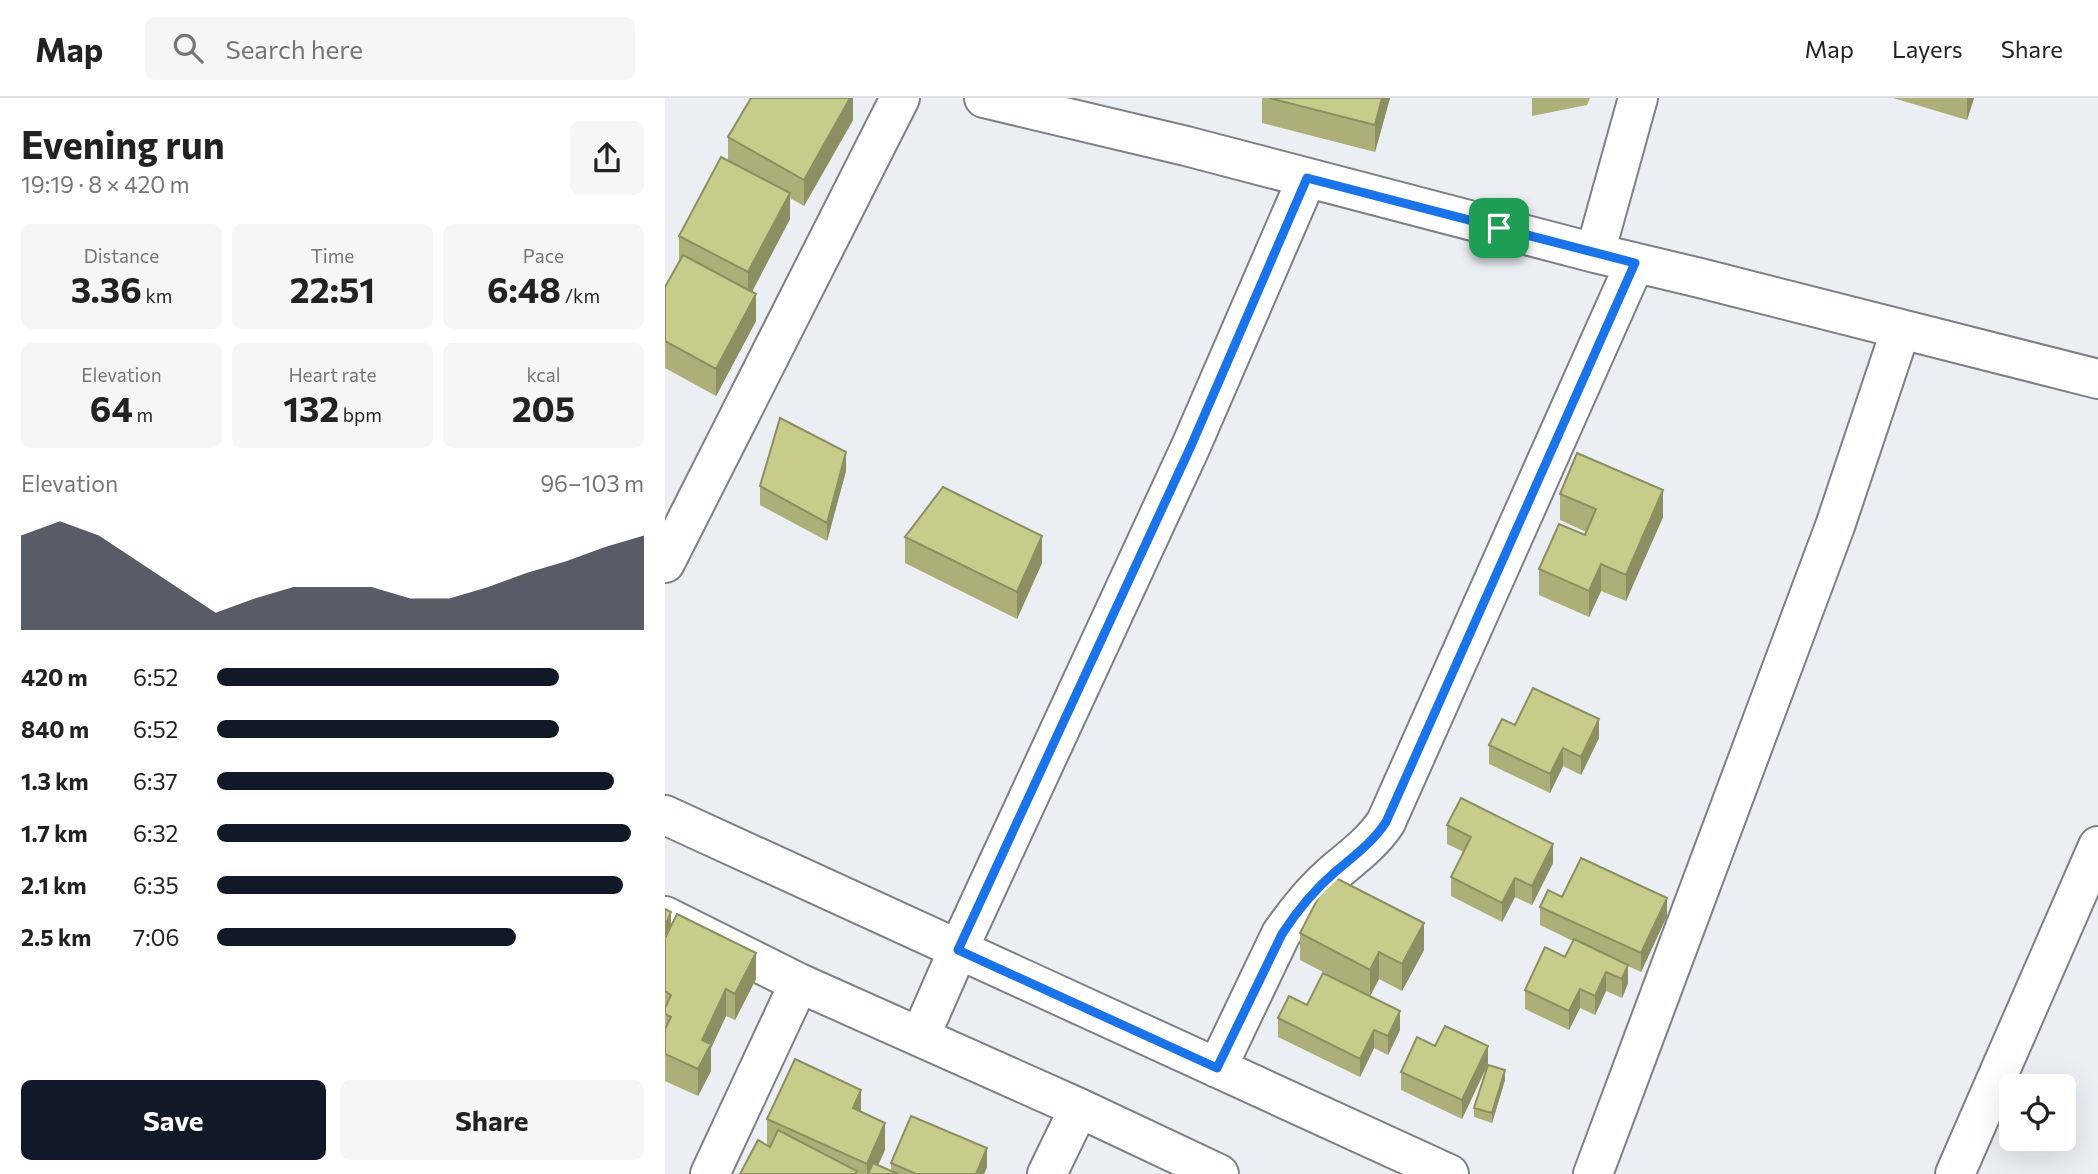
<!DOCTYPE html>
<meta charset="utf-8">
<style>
body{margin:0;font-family:Commissioner,sans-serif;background:#f6f6f6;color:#222;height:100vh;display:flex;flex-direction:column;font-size:26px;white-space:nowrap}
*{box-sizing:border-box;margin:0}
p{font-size:23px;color:#767676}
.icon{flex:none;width:38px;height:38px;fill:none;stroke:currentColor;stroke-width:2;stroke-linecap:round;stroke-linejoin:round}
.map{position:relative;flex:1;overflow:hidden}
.panel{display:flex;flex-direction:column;background:#fff;width:665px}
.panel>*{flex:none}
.tools{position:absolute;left:1334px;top:976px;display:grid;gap:14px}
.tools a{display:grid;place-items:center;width:77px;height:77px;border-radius:10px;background:#fff;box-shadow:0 7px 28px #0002;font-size:35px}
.pin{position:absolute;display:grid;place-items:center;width:60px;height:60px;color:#fff;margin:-30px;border-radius:14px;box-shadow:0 4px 10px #0006}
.round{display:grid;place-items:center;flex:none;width:74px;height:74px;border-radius:10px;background:#f6f6f6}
.summary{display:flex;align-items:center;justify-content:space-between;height:119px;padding:0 21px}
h1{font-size:38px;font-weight:700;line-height:52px}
.figures{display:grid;grid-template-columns:repeat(3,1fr);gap:10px;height:119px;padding:7px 21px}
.figures div{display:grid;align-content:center;border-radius:10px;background:#f6f6f6;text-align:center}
.figures b{font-size:35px;font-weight:700}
.figures small{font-size:19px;font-weight:400}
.figures p{font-size:19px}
.chart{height:196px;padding:14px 21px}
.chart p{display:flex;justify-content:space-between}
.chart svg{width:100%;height:126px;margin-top:7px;fill:#111827;opacity:.7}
.cta{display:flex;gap:14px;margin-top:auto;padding:14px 21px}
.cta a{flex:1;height:80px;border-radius:10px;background:#111827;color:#fff;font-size:28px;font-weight:700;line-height:80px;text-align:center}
.cta a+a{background:#f6f6f6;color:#222}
ul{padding:0 21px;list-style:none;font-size:23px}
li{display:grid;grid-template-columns:112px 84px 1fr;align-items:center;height:52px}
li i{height:18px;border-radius:9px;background:#111827}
header{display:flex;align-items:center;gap:42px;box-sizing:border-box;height:98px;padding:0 35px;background:#fff;border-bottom:2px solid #e0e0e0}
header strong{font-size:33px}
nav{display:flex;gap:38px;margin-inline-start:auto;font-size:24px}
.search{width:490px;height:63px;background:#f6f6f6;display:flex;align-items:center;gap:18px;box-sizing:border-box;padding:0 24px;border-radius:10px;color:#767676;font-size:26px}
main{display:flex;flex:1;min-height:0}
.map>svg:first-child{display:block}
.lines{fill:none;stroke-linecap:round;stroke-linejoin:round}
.street-casing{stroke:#7d8084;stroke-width:42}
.street{stroke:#fff;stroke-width:38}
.wall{fill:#acaf78}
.shaded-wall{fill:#8c8f61}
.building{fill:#c8cc8b;stroke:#8c8f61;stroke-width:2}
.route-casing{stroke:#fff;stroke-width:14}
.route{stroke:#1a73e8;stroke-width:9}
</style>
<header>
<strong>Map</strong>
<div class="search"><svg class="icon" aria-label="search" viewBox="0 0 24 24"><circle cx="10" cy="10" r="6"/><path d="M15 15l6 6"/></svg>Search here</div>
<nav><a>Map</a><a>Layers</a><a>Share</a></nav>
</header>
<main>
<section class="panel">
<div class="summary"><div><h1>Evening run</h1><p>19:19 · 8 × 420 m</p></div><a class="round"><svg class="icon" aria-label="share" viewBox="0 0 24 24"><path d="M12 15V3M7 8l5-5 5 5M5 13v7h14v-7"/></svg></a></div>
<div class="figures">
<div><p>Distance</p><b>3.36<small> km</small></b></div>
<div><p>Time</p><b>22:51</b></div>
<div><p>Pace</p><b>6:48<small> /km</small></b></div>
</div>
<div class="figures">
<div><p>Elevation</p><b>64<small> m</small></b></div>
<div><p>Heart rate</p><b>132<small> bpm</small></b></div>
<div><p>kcal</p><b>205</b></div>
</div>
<div class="chart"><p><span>Elevation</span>96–103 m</p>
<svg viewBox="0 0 160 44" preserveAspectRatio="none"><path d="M0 44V11L10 6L20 11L30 20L40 29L50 38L60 33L70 29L80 29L90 29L100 33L110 33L120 29L130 24L140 20L150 15L160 11V44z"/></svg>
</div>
<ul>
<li><b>420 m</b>6:52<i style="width:80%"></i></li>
<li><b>840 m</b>6:52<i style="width:80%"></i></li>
<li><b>1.3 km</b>6:37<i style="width:93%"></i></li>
<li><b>1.7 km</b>6:32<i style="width:97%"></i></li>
<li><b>2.1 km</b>6:35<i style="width:95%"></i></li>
<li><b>2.5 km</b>7:06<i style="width:70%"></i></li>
</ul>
<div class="cta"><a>Save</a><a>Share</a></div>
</section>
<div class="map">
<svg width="1433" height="1076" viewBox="0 0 1433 1076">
<rect width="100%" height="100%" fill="#ebeef2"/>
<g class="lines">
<g class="street-casing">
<path id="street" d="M 319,0 L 521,48 L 930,155 L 1035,180 L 1433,281
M 930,155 L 973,0
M 0,465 L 235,0
M 0,717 L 784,1076
M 0,818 L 134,885 L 414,1010 L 554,1076
M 255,939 L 293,852 L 526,348 L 642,80
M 552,970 L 616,836 C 632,813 649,792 670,774 C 688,759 708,744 721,724 L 970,165
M 45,1076 L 134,885
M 382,1076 L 414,1010
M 928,1076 L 1170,428 L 1236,231
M 1290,1076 L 1433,748"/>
</g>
<use href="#street" class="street"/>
</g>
<path class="wall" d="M 188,0 L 188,22 L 139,108 L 125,100 L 125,121 L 87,194 L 91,223 L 51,298 L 0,270 L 0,189 L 14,164 L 14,138 L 63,62 L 63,39 Z
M 597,0 L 725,0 L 710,54 L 597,25 Z
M 867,0 L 925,0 L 922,7 L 867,18 Z
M 1228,0 L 1309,0 L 1302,22 Z
M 181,373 L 162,443 L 95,407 L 95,388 Z
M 895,396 L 998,419 L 961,503 L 936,493 L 924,519 L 874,497 L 874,471 L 920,437 L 921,434 L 895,422 Z
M 240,439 L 377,465 L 352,521 L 240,465 Z
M 850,627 L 934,640 L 916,677 L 898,668 L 885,695 L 824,666 L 824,647 Z
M 782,727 L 888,765 L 867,807 L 850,799 L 837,824 L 786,798 L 786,779 L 799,754 L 782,746 Z
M 897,799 L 1002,818 L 976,874 L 963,868 L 963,885 L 957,900 L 941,893 L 930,917 L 915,910 L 904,932 L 860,911 L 860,892 L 900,859 L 908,843 L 875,827 L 875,809 Z
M 0,811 L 6,829 L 91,881 L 70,922 L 61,918 L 46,950 L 46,973 L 33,998 L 0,983 Z
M 635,835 L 759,852 L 737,893 L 714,881 L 705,898 L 735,932 L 723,957 L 709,950 L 695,979 L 613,939 L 613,920 L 642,907 L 693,892 L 635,862 Z
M 770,948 L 823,966 L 797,1021 L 736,992 L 736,974 Z
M 840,982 L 827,1025 L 809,1019 L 809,1010 Z
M 196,1014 L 220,1052 L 213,1067 L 226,1073 L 226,1065 L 322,1069 L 319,1076 L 75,1076 L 102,1047 L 102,1021 Z"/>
<path class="shaded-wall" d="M 185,0 L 188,0 L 188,22 L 139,108 L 139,82 Z
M 717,0 L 725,0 L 710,54 L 710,27 Z
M 1302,0 L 1309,0 L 1302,22 Z
M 125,95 L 125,121 L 83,201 L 83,174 Z
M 91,196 L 91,223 L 51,298 L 51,271 Z
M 181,354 L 181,373 L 162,443 L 162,425 Z
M 998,392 L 998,419 L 961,503 L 961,477 Z
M 377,438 L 377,465 L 352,521 L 352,494 Z
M 936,466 L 936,493 L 924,519 L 924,493 Z
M 934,621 L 934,640 L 916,677 L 916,659 Z
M 898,650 L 898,668 L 885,695 L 885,676 Z
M 888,746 L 888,765 L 867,807 L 867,788 Z
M 850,780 L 850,799 L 837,824 L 837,805 Z
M 1002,800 L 1002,818 L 976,874 L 976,855 Z
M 6,814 L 6,841 L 0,854 L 0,828 Z
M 759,825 L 759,852 L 737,893 L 737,866 Z
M 714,854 L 714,881 L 705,898 L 705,872 Z
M 91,855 L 91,881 L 70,922 L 70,896 Z
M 963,867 L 963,885 L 957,900 L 957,881 Z
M 941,874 L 941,893 L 930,917 L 930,898 Z
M 61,891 L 61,918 L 46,950 L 46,973 L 33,998 L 33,971 L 37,942 Z
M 915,891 L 915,910 L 904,932 L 904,913 Z
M 735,913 L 735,932 L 723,957 L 723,938 Z
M 709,932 L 709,950 L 695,979 L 695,961 Z
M 823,948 L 823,966 L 797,1021 L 797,1002 Z
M 840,972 L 840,982 L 827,1025 L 827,1015 Z
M 196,992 L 196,1018 L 188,1010 Z
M 220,1025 L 220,1052 L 209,1076 L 202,1076 L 202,1066 Z
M 322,1050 L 322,1069 L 319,1076 L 311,1076 Z"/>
<path class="building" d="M 86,0 L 185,0 L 139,82 L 63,39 Z
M 604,0 L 717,0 L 710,27 Z
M 56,59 L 125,95 L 83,174 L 14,138 Z
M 18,157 L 91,196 L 51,271 L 0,243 L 0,189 Z
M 115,320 L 181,354 L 162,425 L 95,388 Z
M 912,355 L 998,392 L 961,477 L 936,466 L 924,493 L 874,471 L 894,426 L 920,437 L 931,411 L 895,396 Z
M 278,389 L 377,438 L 352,494 L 240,439 Z
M 868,590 L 934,621 L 916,659 L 898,650 L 885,676 L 824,647 L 837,621 L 850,627 Z
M 796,700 L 888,746 L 867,788 L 850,780 L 837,805 L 786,779 L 806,739 L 782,727 Z
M 916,760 L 1002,800 L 976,855 L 875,809 L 883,792 L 897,799 Z
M 665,777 L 759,825 L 737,866 L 714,854 L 705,872 L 635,835 Z
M 0,811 L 6,814 L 0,828 Z
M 12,816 L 91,855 L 70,896 L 61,891 L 37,942 L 46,946 L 33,971 L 0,956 L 0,931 L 6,919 L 0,916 L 0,910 L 6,897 L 0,893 L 0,840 Z
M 909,841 L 963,867 L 957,881 L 941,874 L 930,898 L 915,891 L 904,913 L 860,892 L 880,849 L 900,859 Z
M 658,875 L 735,913 L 723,938 L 709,932 L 695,961 L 613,920 L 624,898 L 642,907 Z
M 780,928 L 823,948 L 797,1002 L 736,974 L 752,939 L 770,948 Z
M 130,961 L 196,992 L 188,1010 L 220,1025 L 202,1066 L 102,1021 Z
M 823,967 L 840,972 L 827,1015 L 809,1010 Z
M 246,1018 L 322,1050 L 311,1076 L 251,1076 L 226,1065 Z
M 113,1032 L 192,1073 L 190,1076 L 75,1076 L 93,1042 L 105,1049 Z
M 208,1065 L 233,1076 L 203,1076 Z"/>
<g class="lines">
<g class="route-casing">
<path id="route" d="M 642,80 L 970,165 L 721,724 C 708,744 688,759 670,774 C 649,792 632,813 617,836 L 552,970 L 293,852 L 526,348 Z"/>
</g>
<use href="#route" class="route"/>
</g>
</svg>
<div class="tools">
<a><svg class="icon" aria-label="locate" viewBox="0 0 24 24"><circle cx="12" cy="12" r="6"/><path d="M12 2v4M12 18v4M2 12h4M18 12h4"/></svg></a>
</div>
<div class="pin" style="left:834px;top:130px;background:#1e9e55"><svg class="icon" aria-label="arrive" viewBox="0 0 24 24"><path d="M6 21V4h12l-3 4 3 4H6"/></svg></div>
</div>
</main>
